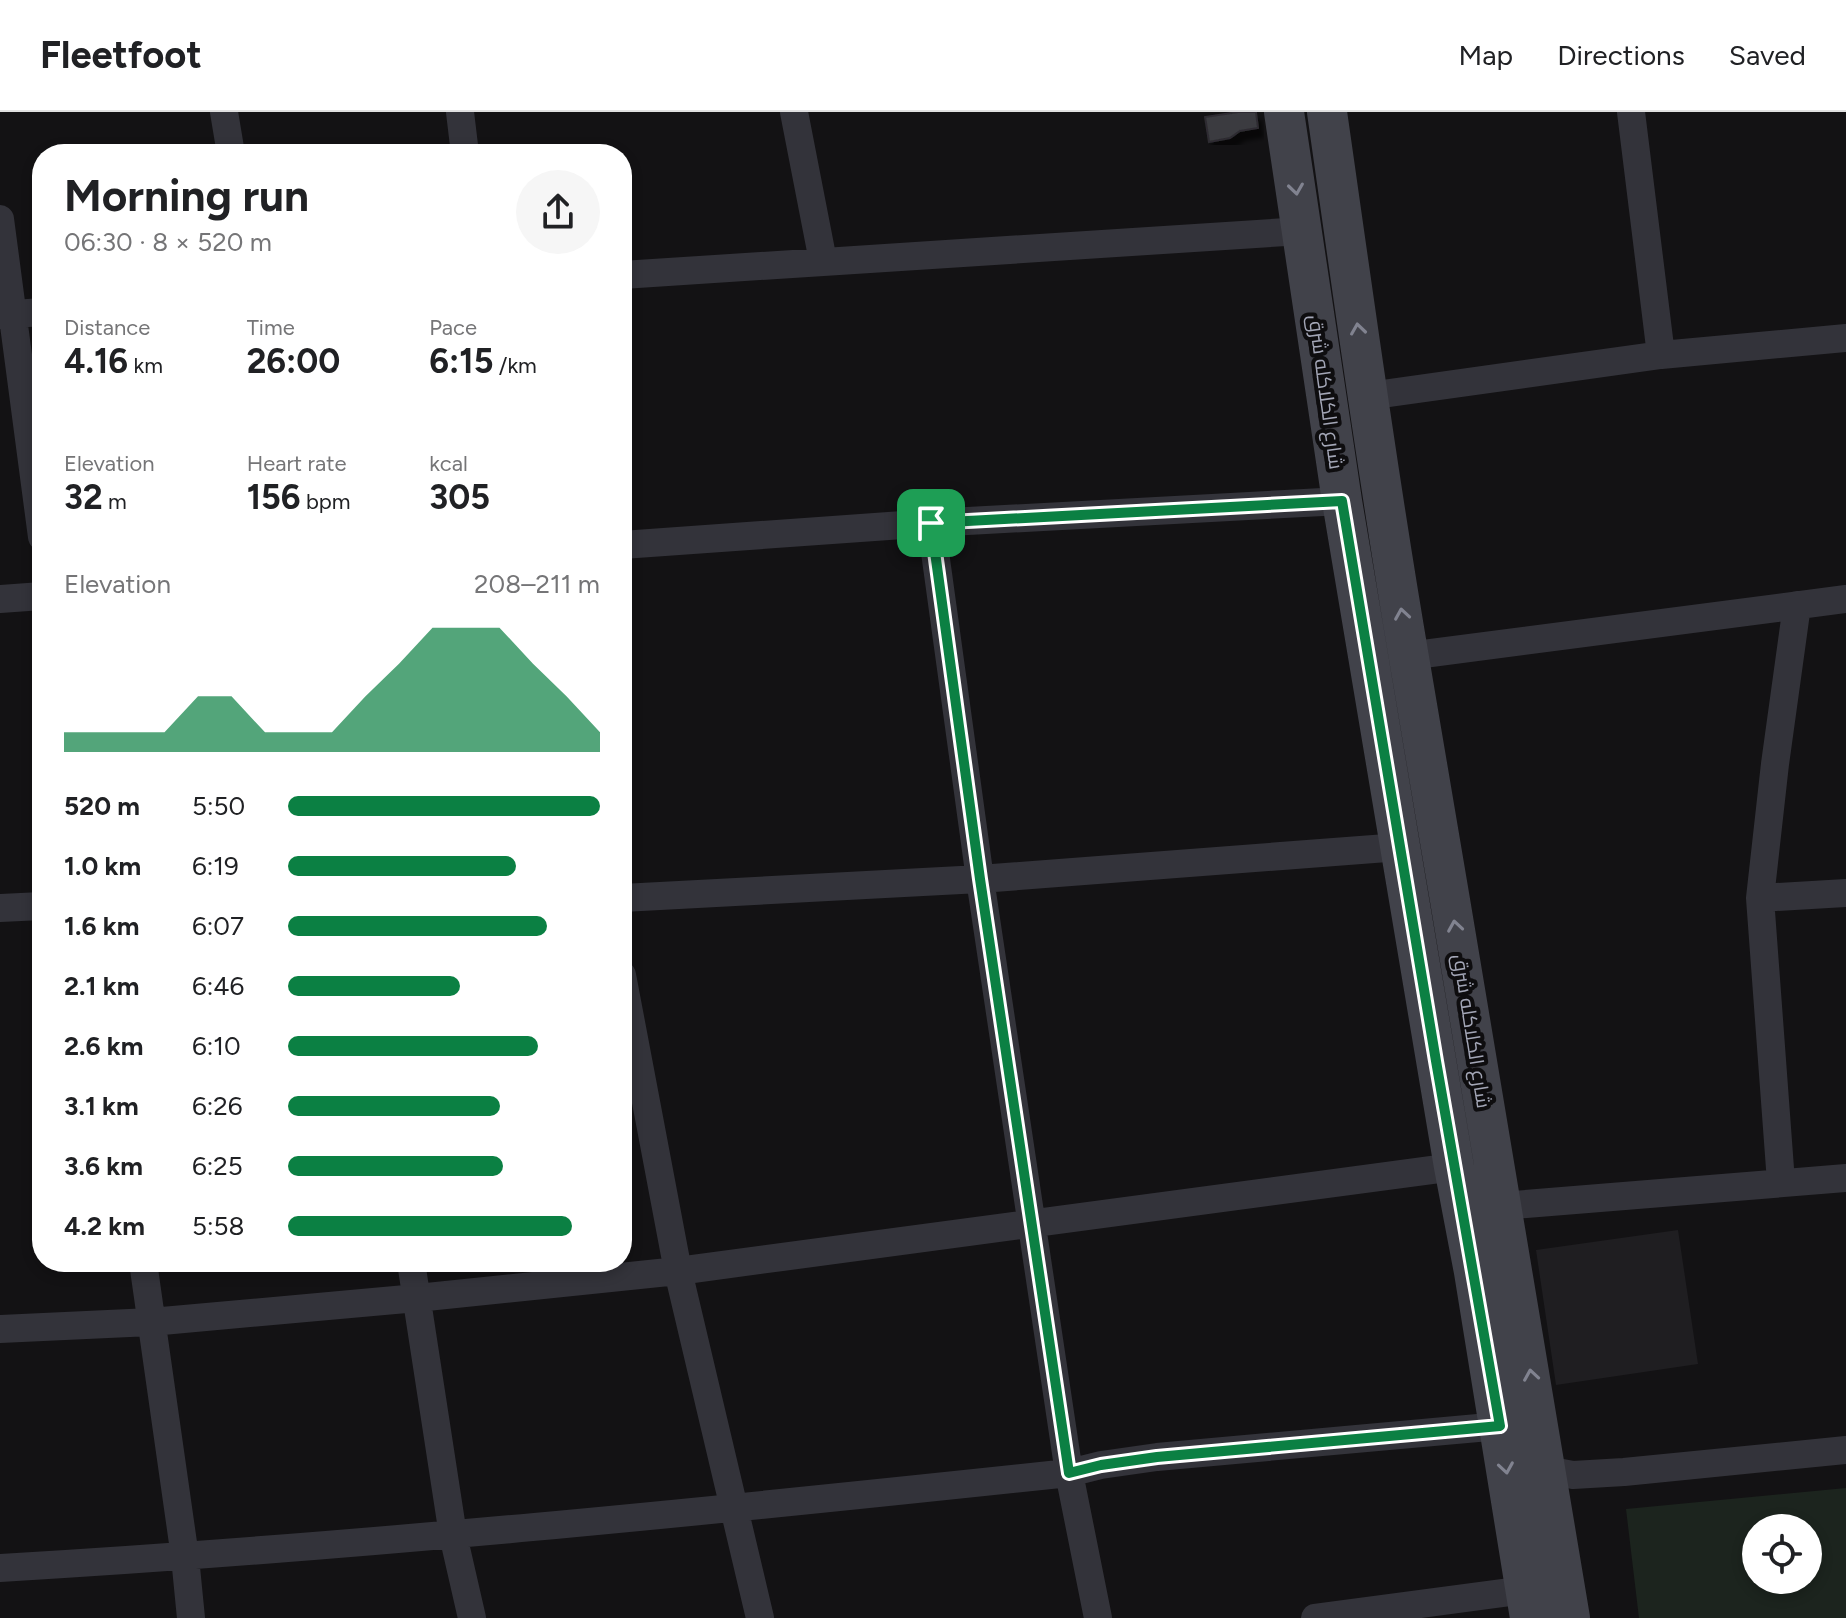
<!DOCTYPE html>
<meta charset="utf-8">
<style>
body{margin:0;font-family:Figtree,Cairo,sans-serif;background:#f6f6f6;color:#202124;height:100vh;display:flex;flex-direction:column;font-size:30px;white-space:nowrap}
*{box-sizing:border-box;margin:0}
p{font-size:26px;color:#757577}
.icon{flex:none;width:44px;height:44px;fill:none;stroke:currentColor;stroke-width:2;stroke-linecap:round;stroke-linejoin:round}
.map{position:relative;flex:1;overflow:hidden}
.side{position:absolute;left:32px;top:32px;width:600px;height:1128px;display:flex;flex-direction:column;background:#fff;border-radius:32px;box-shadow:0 4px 12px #0003}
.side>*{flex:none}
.tools{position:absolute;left:1742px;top:1402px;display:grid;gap:16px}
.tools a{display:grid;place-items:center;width:80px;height:80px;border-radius:50%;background:#fff;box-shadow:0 4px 12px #0003;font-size:40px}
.pin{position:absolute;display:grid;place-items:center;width:68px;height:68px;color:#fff;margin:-34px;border-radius:16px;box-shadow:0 4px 12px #0006}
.round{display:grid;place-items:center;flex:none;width:84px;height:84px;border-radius:42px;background:#f6f6f6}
.overview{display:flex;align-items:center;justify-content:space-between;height:136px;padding:0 32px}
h1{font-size:44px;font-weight:700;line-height:60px}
.figures{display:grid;grid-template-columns:repeat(3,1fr);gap:12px;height:136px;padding:8px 32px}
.figures div{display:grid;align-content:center}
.figures b{font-size:34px;font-weight:700}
.figures small{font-size:22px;font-weight:400}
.figures p{font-size:22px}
.chart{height:224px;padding:16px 32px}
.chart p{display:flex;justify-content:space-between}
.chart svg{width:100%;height:144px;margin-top:8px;fill:#0b8043;opacity:.7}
ul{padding:0 32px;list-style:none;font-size:26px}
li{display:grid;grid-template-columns:128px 96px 1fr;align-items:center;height:60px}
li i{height:20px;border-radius:10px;background:#0b8043}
header{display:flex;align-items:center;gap:48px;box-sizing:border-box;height:112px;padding:0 40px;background:#fff;border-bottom:2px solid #e0e0e0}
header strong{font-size:38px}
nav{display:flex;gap:44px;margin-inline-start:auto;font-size:28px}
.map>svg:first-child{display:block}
.built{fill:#1f1e21}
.green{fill:#1c241e;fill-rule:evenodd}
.building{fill:#3a3a3f;stroke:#2d2c30;stroke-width:2;filter:url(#shadow)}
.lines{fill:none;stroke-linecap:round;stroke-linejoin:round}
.street{stroke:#33333a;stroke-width:28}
.secondary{stroke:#41424a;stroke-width:40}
.oneway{stroke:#818390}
.route-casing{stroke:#fff;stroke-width:16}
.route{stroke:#0b8043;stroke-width:10}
.labels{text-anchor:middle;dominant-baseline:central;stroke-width:8;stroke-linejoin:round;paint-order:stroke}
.street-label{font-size:20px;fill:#a3a6b6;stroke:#0e0d0f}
</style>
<header>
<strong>Fleetfoot</strong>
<nav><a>Map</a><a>Directions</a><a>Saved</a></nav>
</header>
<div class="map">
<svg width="1846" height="1506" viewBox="0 0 1846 1506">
<defs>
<filter id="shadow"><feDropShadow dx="5" dy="9" stdDeviation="2" flood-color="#0009"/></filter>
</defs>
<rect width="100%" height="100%" fill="#131214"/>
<path class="built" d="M 1678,1118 L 1698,1252 L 1556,1273 L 1536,1138 Z"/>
<path class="green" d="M 1846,1376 L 1846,1506 L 1639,1506 L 1626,1397 ZM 1756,1416 L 1808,1416 L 1808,1468 L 1756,1468 Z"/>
<path class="building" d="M 1238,0 L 1256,0 L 1258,16 L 1240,19 L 1230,26 L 1209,30 L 1205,5 Z"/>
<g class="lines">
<path class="street" d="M 224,0 L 231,42
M 460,0 L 465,42
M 794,0 L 823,149
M 1631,0 L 1661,243
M 0,107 L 42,425
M 622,163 L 1302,119
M 0,203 L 42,200
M 1368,284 L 1661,243 L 1846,226
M 931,411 L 980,767 L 1069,1361 L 1098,1506
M 622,433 L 931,411 L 1342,389
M 0,487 L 42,484
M 1408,544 L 1846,487
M 622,786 L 980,767 L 1400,735
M 1760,786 L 1846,781
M 0,796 L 42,794
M 622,863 L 678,1159 L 760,1506
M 1781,1070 L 1760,786 L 1775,652 L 1797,493
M 1501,1094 L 1846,1066
M 143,1150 L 185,1445 L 191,1506
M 411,1150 L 453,1423 L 472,1506
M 0,1217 L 151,1210 L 417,1186 L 678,1159 L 1454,1055
M 1546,1358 L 1573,1363 L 1624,1360 L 1846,1338
M 0,1456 C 357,1435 713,1399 1069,1361 L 1101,1353 L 1157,1345 L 1500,1314
M 1315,1506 L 1526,1478"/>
<path class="secondary" d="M 1284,0 L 1342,389 L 1454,1055 L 1474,1160 L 1530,1506
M 1327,0 C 1353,182 1378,364 1409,546 C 1463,866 1518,1186 1570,1506"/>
</g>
<defs><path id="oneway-chevron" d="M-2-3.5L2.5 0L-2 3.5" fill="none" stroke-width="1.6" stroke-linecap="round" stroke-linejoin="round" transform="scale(2)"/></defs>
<g class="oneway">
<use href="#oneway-chevron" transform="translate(1296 77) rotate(82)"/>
<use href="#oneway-chevron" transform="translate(1358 217) rotate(-98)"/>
<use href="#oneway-chevron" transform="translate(1402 502) rotate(-99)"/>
<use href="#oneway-chevron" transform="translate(1455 814) rotate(-99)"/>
<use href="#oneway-chevron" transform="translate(1531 1263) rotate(-99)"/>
<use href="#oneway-chevron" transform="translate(1506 1356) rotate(81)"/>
</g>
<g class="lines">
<g class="route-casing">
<path id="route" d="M 1342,389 L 1436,949 L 1500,1314 L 1157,1345 L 1101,1353 L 1069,1361 L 980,767 L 931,411 Z"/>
</g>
<use href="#route" class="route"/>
</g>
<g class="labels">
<g class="street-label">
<text transform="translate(1326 280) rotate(82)">شارع الكلاكله شرق</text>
<text transform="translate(1472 919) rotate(81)">شارع الكلاكله شرق</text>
</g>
</g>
</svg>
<div class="tools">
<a><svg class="icon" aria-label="locate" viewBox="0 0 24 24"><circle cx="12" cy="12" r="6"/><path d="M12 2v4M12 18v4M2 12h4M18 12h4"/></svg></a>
</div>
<div class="pin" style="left:931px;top:411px;background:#1e9e55"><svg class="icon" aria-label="arrive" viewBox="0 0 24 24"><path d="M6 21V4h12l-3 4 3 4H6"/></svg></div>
<section class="side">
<div class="overview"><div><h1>Morning run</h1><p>06:30 · 8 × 520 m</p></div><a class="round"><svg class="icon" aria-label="share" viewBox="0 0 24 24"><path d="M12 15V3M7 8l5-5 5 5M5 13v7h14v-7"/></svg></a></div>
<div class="figures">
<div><p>Distance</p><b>4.16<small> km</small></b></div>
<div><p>Time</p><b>26:00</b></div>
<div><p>Pace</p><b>6:15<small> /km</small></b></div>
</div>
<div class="figures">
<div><p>Elevation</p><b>32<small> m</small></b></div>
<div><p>Heart rate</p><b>156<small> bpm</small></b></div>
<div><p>kcal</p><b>305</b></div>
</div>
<div class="chart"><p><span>Elevation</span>208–211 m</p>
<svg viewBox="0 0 160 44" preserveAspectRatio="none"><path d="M0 44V38L10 38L20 38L30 38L40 27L50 27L60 38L70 38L80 38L90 27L100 17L110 6L120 6L130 6L140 17L150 27L160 38V44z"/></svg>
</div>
<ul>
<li><b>520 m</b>5:50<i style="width:100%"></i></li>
<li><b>1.0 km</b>6:19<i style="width:73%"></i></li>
<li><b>1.6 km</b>6:07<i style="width:83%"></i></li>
<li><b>2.1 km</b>6:46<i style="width:55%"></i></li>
<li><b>2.6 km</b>6:10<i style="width:80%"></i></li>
<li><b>3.1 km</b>6:26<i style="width:68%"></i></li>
<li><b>3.6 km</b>6:25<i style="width:69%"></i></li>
<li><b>4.2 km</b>5:58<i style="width:91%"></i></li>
</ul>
</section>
</div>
